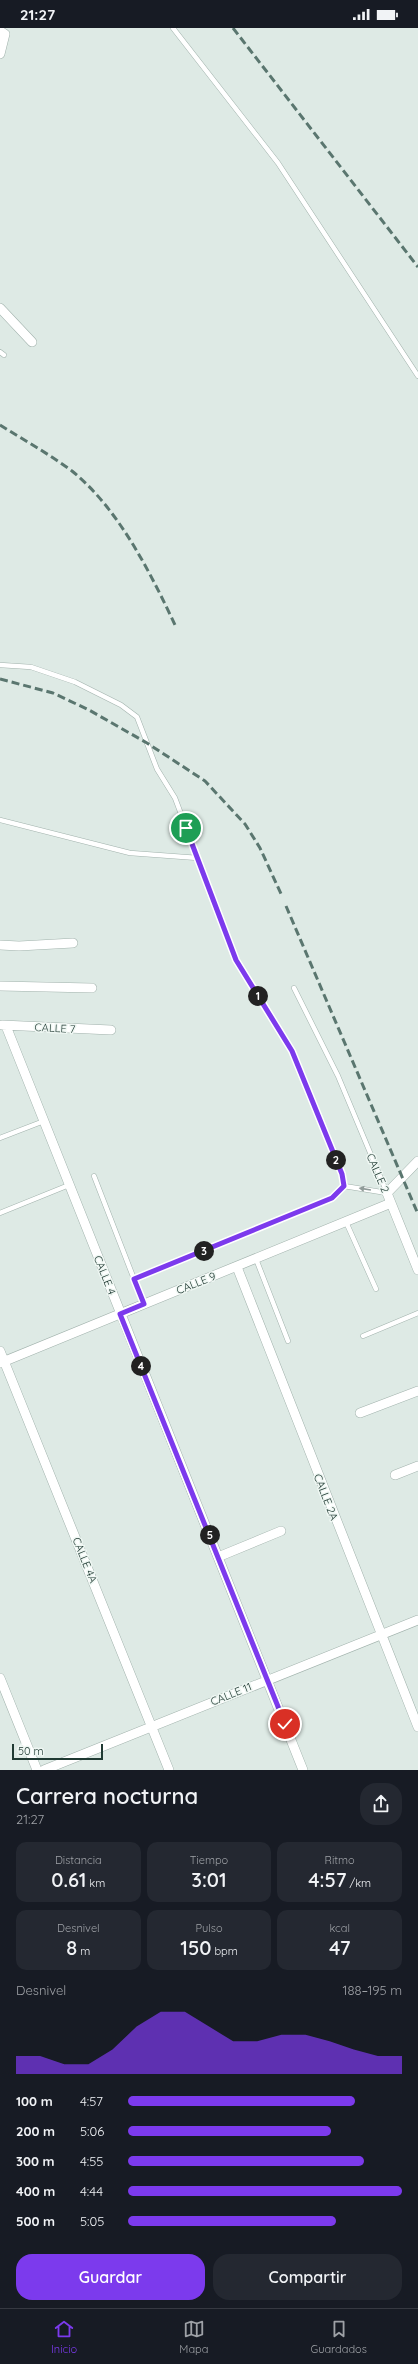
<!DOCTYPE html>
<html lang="es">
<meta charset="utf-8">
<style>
body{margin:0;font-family:Quicksand,sans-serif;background:#242831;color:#f1f3f6;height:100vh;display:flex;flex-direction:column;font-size:15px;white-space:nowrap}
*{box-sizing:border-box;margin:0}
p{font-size:13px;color:#9ea1a6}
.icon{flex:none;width:22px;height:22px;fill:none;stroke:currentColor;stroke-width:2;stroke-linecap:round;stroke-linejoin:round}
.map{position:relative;height:1742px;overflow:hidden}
.sheet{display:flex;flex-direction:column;background:#171b24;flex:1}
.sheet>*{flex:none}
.scale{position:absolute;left:12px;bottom:10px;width:91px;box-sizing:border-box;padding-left:4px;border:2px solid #203a33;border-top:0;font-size:11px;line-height:14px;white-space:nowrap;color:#203a33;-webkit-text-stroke:3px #eff7f3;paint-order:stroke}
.pin{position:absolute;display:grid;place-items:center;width:34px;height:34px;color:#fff;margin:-17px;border:2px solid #fff;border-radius:50%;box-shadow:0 1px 4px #0007}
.km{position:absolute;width:20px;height:20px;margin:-10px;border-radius:50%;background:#222;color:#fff;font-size:11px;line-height:20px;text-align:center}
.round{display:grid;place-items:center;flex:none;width:42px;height:42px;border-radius:16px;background:#242831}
.headline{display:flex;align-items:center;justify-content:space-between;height:68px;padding:0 16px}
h1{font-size:22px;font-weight:600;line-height:30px}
.stats{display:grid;grid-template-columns:repeat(3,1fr);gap:6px;height:68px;padding:4px 16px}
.stats div{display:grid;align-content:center;border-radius:10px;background:#242831;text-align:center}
.stats b{font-size:20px;font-weight:600}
.stats small{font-size:11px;font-weight:400}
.stats p{font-size:11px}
.chart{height:112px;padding:8px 16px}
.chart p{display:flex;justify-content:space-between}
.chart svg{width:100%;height:72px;margin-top:4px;fill:#7c3aed;opacity:.7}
.primary-button{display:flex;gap:8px;margin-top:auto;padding:8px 16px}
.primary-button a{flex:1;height:46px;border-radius:16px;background:#7c3aed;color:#fff;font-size:16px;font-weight:600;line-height:46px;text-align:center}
.primary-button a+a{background:#242831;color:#f1f3f6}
ul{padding:0 16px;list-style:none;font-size:13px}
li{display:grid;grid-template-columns:64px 48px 1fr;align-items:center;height:30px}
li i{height:10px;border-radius:5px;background:#7c3aed}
.status{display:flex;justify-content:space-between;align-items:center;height:28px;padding:0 20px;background:#171b24;direction:ltr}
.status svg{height:11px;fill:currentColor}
.tabs{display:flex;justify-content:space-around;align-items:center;height:56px;border-top:1px solid #363941;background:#171b24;font-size:11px;color:#9ea1a6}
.tabs a{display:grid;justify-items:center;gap:2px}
.tabs .selected{color:#7c3aed}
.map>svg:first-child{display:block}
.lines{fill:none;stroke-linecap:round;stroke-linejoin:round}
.service-casing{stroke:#a1b2ac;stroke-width:5.5}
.minor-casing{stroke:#a1b2ac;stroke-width:10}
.service{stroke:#fff;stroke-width:4.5}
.minor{stroke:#fff;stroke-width:9}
.rail{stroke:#5a766f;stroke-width:3;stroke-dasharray:8 4;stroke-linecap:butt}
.oneway{fill:#909c99}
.route-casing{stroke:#fff;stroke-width:8}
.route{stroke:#7c3aed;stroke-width:5}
.labels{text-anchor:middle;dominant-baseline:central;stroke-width:3;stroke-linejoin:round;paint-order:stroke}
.street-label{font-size:11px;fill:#203a33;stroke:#eff7f3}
</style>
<div class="status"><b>21:27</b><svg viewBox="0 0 49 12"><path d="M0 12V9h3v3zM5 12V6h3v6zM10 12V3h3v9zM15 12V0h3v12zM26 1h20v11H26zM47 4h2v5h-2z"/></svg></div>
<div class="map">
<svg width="418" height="1742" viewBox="0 0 418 1742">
<rect width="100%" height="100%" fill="#deeae5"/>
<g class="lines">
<g class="service-casing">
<path id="service" d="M 173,0 L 278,135 L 418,348
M 0,324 L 4,327
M 0,637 L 31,639 L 75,654 L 121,677 L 137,689 L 157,741 L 175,770 L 236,932 L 292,1023 L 342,1146 L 344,1158 L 332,1170 L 134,1251 L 94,1148
M 0,792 L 130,825 L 198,830
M 294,960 L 338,1048 L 387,1165
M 0,1110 L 44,1093
M 344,1158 L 387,1165
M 0,1185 L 69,1157
M 346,1194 L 376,1261
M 256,1231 L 288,1313
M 134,1251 L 144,1276
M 363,1308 L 418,1285"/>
</g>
<g class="minor-casing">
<path id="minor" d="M 0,3 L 5,6 L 0,26
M 0,280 L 32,314
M 0,917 L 19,918 L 73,915
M 0,958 L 92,960
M 2,997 L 111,1002
M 6,998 L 303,1742
M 418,1133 L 387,1165 L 418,1242
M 237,1239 L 418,1699
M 0,1323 L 169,1742
M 0,1335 L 391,1175
M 360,1385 L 418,1363
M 395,1447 L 418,1438
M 218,1529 L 281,1503
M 0,1650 L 37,1742
M 44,1742 L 418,1592"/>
</g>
<use href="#service" class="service"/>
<use href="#minor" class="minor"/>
<path class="rail" d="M 233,0 L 418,239
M 0,397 C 24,412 49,426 72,443 C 119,481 151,546 176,599
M 0,651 L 53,665 L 89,682 L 147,715 L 205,753 L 245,796 L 260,820 L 282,868
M 286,878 L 418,1186"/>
</g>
<defs><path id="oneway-solid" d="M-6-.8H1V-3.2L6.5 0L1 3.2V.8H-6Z"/></defs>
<use class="oneway" href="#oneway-solid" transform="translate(365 1161) rotate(-171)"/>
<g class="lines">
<g class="route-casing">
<path id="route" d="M 186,800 L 236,932 L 292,1023 L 342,1146 L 344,1158 L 332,1170 L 134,1251 L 144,1276 L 120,1286 L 285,1696"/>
</g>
<use href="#route" class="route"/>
</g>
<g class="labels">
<g class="street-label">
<text transform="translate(55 1000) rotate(3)">CALLE 7</text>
<text transform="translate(378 1145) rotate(67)">CALLE 2</text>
<text transform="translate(105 1247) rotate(68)">CALLE 4</text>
<text transform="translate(196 1255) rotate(-22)">CALLE 9</text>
<text transform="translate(326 1469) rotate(69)">CALLE 2A</text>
<text transform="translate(85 1532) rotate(68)">CALLE 4A</text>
<text transform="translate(231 1666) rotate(-22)">CALLE 11</text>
</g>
</g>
</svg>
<div class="scale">50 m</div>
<div class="pin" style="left:186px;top:800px;background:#1e9e55"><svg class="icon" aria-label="arrive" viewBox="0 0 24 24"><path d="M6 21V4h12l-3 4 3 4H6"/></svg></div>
<div class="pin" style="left:285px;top:1696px;background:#d93025"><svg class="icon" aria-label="check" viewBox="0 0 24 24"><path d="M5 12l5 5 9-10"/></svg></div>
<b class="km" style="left:258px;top:968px">1</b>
<b class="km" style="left:336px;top:1132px">2</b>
<b class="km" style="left:204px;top:1223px">3</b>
<b class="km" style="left:141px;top:1338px">4</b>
<b class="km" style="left:210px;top:1507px">5</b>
</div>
<section class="sheet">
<div class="headline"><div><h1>Carrera nocturna</h1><p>21:27</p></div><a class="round"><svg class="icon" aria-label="share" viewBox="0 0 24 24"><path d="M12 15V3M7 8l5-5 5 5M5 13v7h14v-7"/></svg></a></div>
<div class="stats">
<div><p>Distancia</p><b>0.61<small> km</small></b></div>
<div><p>Tiempo</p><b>3:01</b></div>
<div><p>Ritmo</p><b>4:57<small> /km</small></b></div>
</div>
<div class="stats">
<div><p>Desnivel</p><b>8<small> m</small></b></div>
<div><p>Pulso</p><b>150<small> bpm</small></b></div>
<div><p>kcal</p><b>47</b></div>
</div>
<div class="chart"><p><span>Desnivel</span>188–195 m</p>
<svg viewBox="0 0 160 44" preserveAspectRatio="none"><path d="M0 44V33L10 33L20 38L30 38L40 29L50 15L60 6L70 6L80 15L90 24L100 24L110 20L120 20L130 24L140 29L150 33L160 33V44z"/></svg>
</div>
<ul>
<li><b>100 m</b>4:57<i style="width:83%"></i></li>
<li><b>200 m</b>5:06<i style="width:74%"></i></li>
<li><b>300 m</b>4:55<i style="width:86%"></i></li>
<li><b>400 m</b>4:44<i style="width:100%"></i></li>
<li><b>500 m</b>5:05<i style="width:76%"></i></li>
</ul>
<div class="primary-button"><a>Guardar</a><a>Compartir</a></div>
</section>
<nav class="tabs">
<a class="selected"><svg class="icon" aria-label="home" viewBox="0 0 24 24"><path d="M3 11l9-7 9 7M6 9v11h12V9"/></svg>Inicio</a>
<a><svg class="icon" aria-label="map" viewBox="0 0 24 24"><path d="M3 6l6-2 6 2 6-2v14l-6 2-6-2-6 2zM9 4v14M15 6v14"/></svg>Mapa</a>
<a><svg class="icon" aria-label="saved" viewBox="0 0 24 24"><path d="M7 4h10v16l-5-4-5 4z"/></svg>Guardados</a>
</nav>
